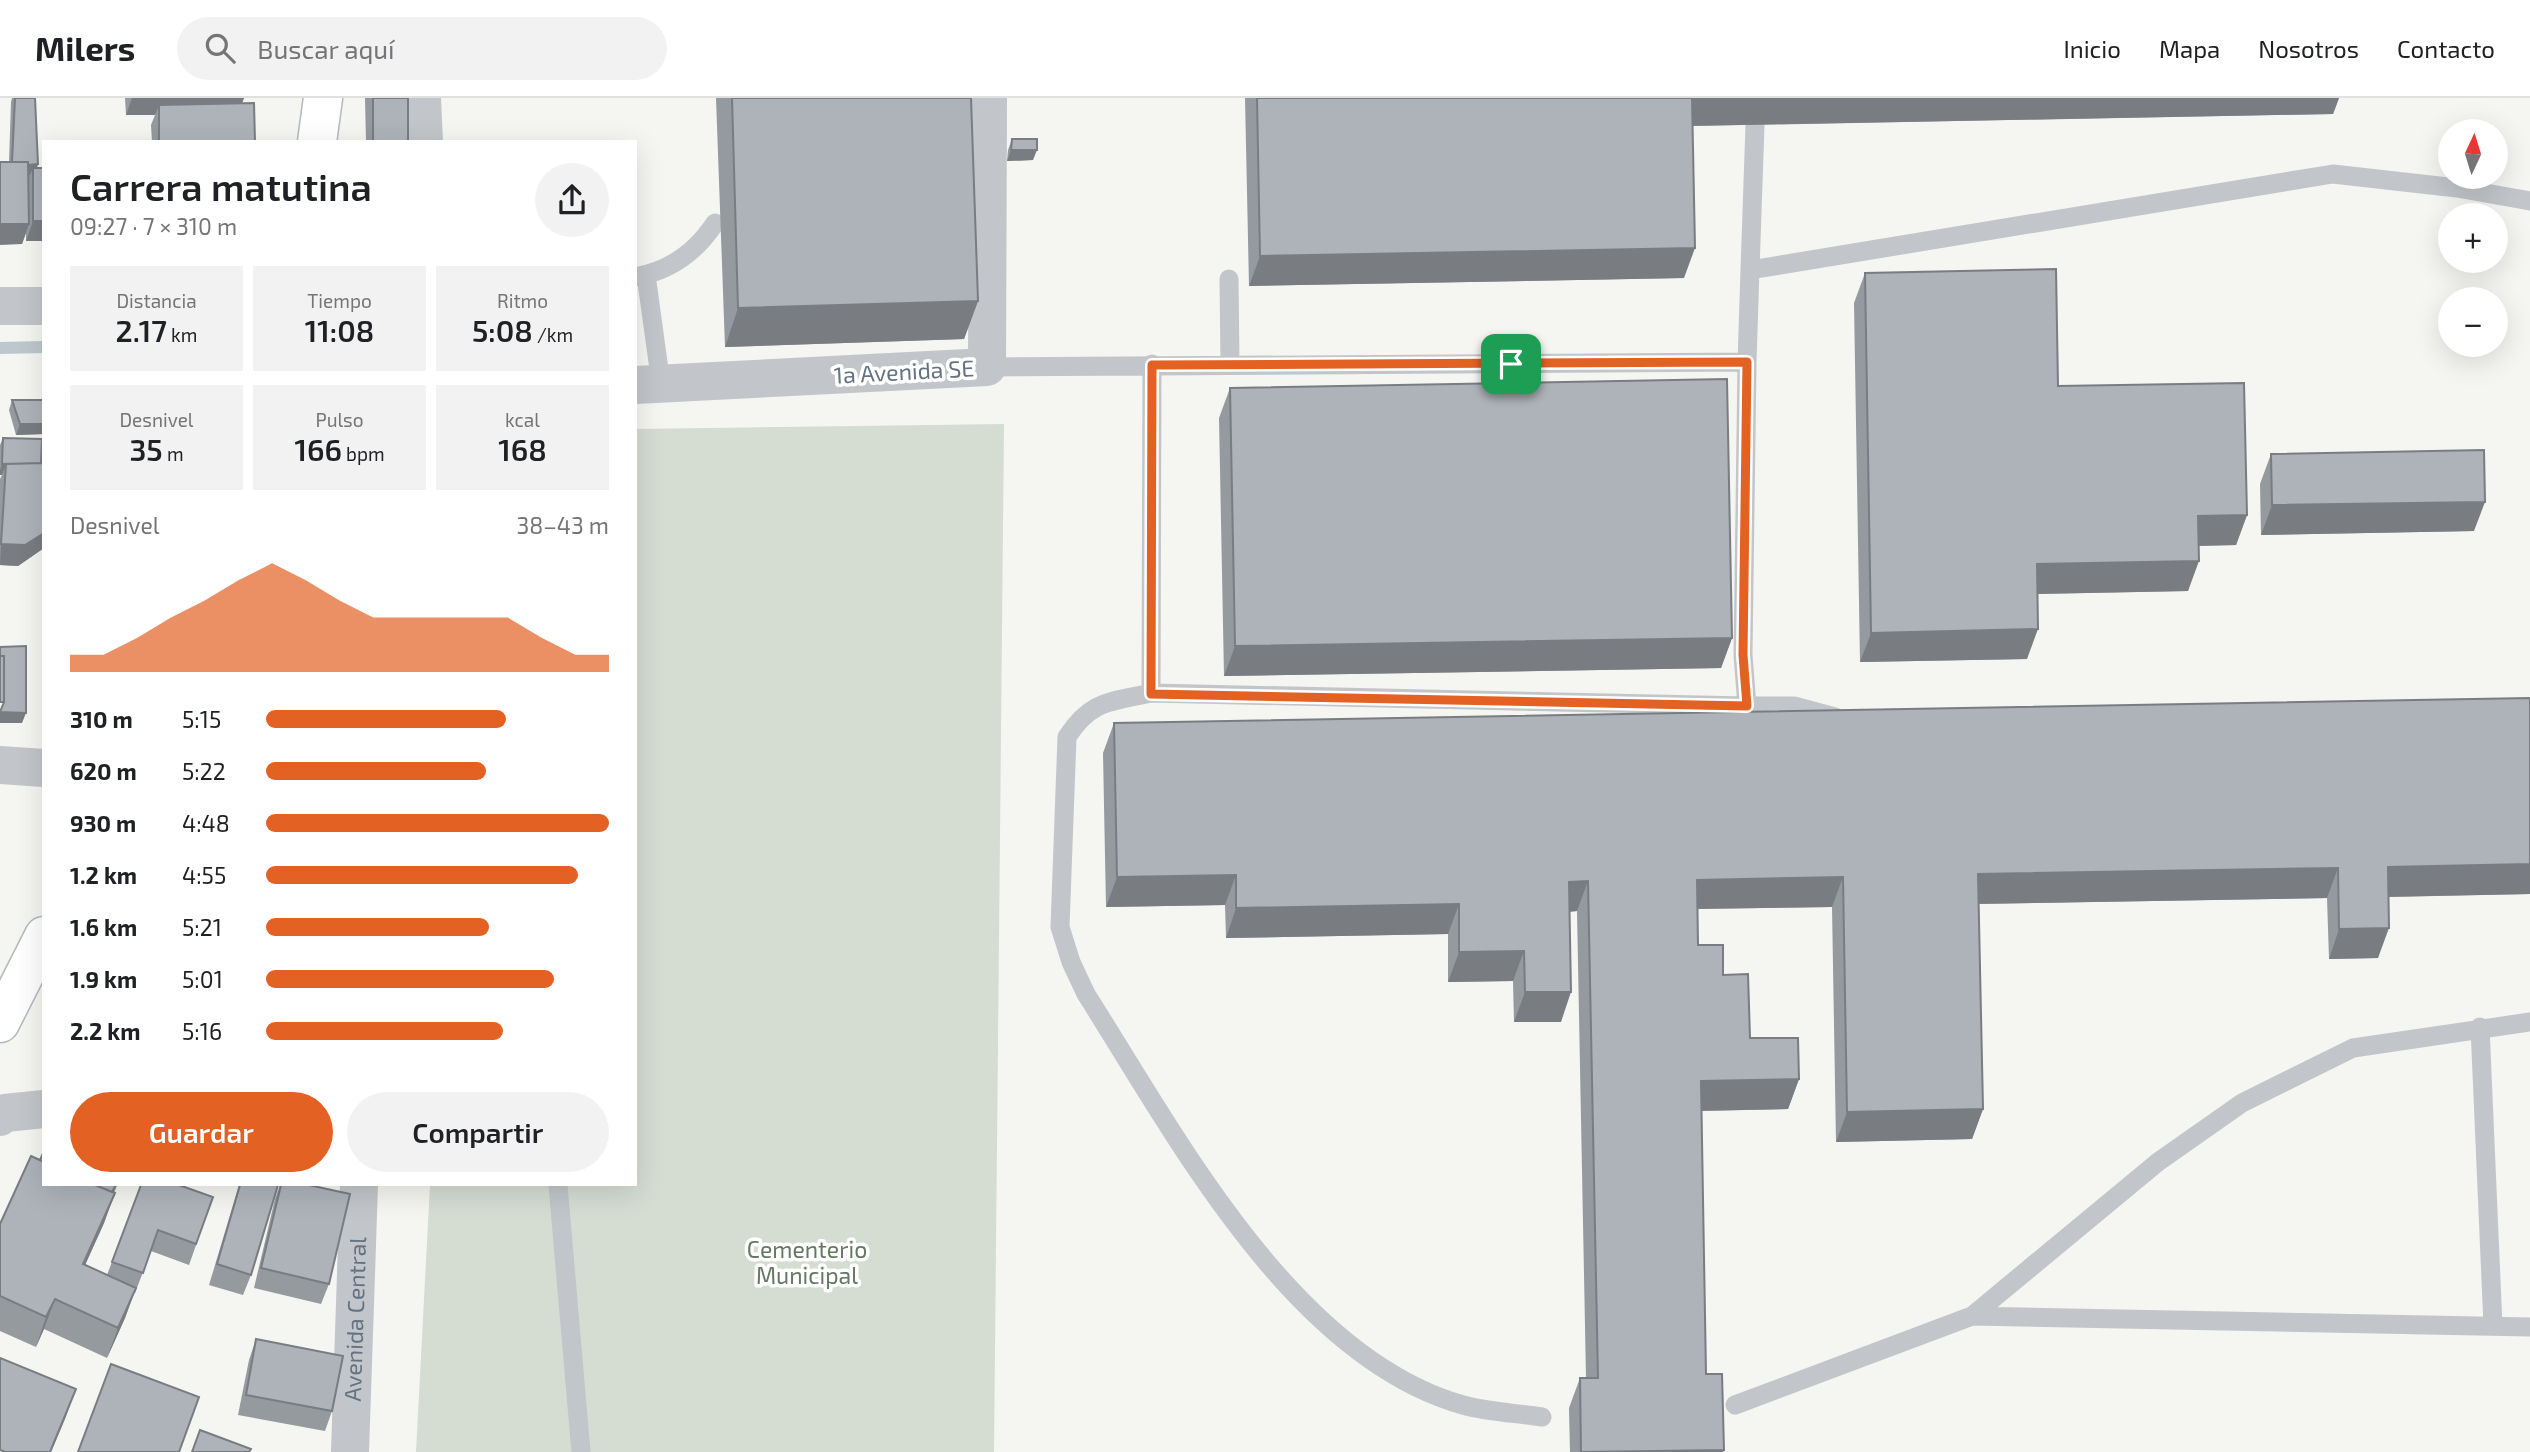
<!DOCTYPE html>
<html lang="es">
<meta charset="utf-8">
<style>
body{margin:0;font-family:"Exo 2",sans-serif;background:#f2f2f2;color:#202124;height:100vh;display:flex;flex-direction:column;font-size:26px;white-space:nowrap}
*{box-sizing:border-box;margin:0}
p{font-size:23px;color:#757577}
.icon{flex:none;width:38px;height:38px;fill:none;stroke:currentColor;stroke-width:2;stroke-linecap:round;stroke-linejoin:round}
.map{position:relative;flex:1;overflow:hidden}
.sheet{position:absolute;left:42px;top:42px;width:595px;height:1046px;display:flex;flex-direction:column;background:#fff;border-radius:0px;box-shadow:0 7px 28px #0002}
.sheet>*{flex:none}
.needle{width:46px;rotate:4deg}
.fabs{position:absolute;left:2438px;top:21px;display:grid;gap:14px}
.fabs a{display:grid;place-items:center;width:70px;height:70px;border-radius:50%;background:#fff;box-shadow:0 7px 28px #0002;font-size:35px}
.pin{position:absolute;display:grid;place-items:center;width:60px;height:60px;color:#fff;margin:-30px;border-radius:14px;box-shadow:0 4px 10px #0006}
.round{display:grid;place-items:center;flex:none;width:74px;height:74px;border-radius:37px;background:#f2f2f2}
.overview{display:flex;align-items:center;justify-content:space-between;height:119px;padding:0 28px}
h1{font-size:38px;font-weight:600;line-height:52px}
.stats{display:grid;grid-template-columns:repeat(3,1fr);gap:10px;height:119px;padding:7px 28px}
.stats div{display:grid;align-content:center;border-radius:0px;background:#f2f2f2;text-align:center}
.stats b{font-size:30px;font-weight:600}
.stats small{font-size:19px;font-weight:400}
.stats p{font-size:19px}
.chart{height:196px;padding:14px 28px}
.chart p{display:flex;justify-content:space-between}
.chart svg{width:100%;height:126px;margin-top:7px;fill:#e36123;opacity:.7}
.primary-button{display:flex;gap:14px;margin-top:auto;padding:14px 28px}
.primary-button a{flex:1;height:80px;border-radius:42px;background:#e36123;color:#fff;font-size:28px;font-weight:600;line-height:80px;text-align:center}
.primary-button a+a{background:#f2f2f2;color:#202124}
ul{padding:0 28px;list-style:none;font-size:23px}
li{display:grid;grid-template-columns:112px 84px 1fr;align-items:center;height:52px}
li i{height:18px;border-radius:9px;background:#e36123}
header{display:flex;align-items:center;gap:42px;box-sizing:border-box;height:98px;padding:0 35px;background:#fff;border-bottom:2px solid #e0e0e0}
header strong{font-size:33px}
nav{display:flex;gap:38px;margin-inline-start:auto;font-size:24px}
.search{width:490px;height:63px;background:#f2f2f2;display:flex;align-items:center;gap:18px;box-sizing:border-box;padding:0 24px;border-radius:38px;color:#757577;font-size:26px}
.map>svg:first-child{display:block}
.green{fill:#d5dcd2}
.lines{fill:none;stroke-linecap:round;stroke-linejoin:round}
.stream{stroke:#bdc7cd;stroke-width:12}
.secondary-casing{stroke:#b4b9be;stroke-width:41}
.lane{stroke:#c2c5c9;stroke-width:19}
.street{stroke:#c2c5c9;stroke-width:38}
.secondary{stroke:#fff;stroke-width:38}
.wall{fill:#959a9f}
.shaded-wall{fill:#797d82}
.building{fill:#adb3b9;stroke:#797d82;stroke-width:2}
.route-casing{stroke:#fff;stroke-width:14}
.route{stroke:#e36123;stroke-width:9}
.labels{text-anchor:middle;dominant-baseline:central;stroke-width:7;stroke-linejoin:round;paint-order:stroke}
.street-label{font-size:23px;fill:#647282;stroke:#fff}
.park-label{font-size:23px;fill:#657962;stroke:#fff}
</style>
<header>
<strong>Milers</strong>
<div class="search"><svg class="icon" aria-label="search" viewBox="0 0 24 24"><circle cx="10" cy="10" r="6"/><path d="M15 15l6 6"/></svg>Buscar aquí</div>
<nav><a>Inicio</a><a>Mapa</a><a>Nosotros</a><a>Contacto</a></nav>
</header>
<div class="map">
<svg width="2530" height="1354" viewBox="0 0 2530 1354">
<rect width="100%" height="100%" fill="#f5f5f1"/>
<path class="green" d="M 1004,326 L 994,1354 L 416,1354 L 430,1087 L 635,1087 L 635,331 Z"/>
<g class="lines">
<path class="stream" d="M 0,250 L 44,249"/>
<g class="secondary-casing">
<path id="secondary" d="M 317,44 L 323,0
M 0,925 L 44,838"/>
</g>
<path class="lane" d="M 1750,172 L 1755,27
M 646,177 L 661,286
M 635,179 C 669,173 696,154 715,125
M 1229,181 L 1230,267
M 1747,264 L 1743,557 L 1747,608 L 1794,608 L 1835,619
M 987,269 L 1747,264 L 1750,172 L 2333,76 L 2457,90 L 2530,103
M 1151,595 L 1152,266
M 2480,929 L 2493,1228
M 558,1087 L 581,1354
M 1972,1218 L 2530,1229
M 1735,1307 L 1972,1218 L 2158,1064 L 2242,1005 L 2353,950 L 2530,924
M 1542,1319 C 1516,1315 1488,1314 1463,1307 C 1292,1259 1175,1036 1086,896 L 1071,864 L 1060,829 L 1067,639 C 1091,602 1110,604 1151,595 L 1747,608"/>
<g class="street">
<path d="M 422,0 L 424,44"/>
<path d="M 0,208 L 44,208"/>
<path d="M 635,287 L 987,269 L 988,0"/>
<path d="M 0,667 L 44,670"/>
<path d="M 0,1019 L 5,1015 L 44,1011"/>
<path id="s1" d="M 350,1354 L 359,1087"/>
</g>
<use href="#secondary" class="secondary"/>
</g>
<path class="wall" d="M 12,0 L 35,0 L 38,66 L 37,70 L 44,70 L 44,143 L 26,143 L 26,135 L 22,146 L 9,64 L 11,4 Z
M 125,0 L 244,0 L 242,5 L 255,44 L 152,44 L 151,27 L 155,17 L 126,17 Z
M 365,0 L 408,0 L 408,44 L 366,44 Z
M 716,0 L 971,0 L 978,203 L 964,241 L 725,249 Z
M 1245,0 L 2339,0 L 2333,16 L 1693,28 L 1684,180 L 1249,188 Z
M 1012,41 L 1033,62 L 1007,63 L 1008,52 Z
M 1865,175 L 2058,288 L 2247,417 L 2236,447 L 2198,448 L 2188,493 L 2038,496 L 2027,561 L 1860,564 L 1854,205 Z
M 1230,290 L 1732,540 L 1721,570 L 1224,578 L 1219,320 Z
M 12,302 L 44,302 L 44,336 L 16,337 L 9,312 Z
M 3,340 L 41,365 L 44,365 L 44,450 L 18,468 L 0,467 L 0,381 L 2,377 L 0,377 L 0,347 Z
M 2271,356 L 2474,433 L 2261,437 L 2260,386 Z
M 2530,600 L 2530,796 L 2389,799 L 2378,860 L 2329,861 L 2327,800 L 1979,806 L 1983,1011 L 1972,1041 L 1836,1044 L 1832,809 L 1697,811 L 1698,847 L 1723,877 L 1750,940 L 1799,981 L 1788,1011 L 1701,1013 L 1706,1276 L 1724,1352 L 1723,1354 L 1570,1354 L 1569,1310 L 1580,1280 L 1586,1280 L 1577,813 L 1570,814 L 1561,924 L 1514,924 L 1513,883 L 1448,884 L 1448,836 L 1226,840 L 1225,807 L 1106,809 L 1103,655 L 1114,625 Z
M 40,1062 L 44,1087 L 117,1087 L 104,1125 L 85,1167 L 107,1177 L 141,1087 L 213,1099 L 189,1167 L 151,1153 L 135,1195 L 134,1195 L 125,1220 L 107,1260 L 44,1231 L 36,1249 L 0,1233 L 0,1126 Z
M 239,1087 L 278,1087 L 251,1177 L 243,1197 L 209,1187 Z
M 280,1087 L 309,1087 L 329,1186 L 321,1206 L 254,1190 L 275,1101 Z
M 256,1241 L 332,1313 L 325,1333 L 238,1317 L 249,1262 Z"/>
<path class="shaded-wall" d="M 132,0 L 244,0 L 238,16 L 159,7 L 155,17 L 126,17 Z
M 1692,0 L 2339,0 L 2333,16 L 1681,28 Z
M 1011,52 L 1037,52 L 1033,62 L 1007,63 Z
M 38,66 L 34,77 L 33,70 L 30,77 L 8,78 L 12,68 Z
M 33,123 L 44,123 L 44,143 L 26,143 Z
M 0,126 L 29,126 L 22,146 L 0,147 Z
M 1695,150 L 1684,180 L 1249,188 L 1260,158 Z
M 978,203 L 964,241 L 725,249 L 738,210 Z
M 20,326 L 44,326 L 44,336 L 16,337 Z
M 2,366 L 6,366 L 2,377 L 0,377 L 0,372 Z
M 2485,404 L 2474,433 L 2261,437 L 2272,407 Z
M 2247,417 L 2236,447 L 2187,448 L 2198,418 Z
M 44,435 L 44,450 L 18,468 L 0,467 L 1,446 Z
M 2199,463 L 2188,493 L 2026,496 L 2037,466 Z
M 2038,531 L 2027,561 L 1860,564 L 1871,535 Z
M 1732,540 L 1721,570 L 1224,578 L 1235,548 Z
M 0,614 L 26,615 L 22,625 L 0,625 Z
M 2530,766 L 2530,796 L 2377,799 L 2388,769 Z
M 2338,770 L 2327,800 L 1967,806 L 1978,776 Z
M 1236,777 L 1225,807 L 1106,809 L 1117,779 Z
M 1843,779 L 1832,809 L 1686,811 L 1697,782 Z
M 1588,783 L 1577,813 L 1558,814 L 1569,784 Z
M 1459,806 L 1448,836 L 1226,840 L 1236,810 Z
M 2389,830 L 2378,860 L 2329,861 L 2339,831 Z
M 1524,853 L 1513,883 L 1448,884 L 1459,854 Z
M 1525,894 L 1571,894 L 1561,924 L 1514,924 Z
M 1799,981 L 1788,1011 L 1690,1013 L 1701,983 Z
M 1983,1011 L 1972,1041 L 1836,1044 L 1847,1014 Z
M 115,1095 L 104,1125 L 72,1196 L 83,1166 Z
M 136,1190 L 125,1220 L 107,1260 L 118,1230 Z
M 55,1201 L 44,1231 L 36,1249 L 46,1219 Z
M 76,1291 L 65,1321 L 51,1354 L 50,1354 Z
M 1724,1352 L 1723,1354 L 1599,1354 Z"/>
<path class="building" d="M 15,0 L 35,0 L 38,66 L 28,67 L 28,64 L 12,64 Z
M 373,0 L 408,0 L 408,44 L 373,44 Z
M 732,0 L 971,0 L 978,203 L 738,210 Z
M 1257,0 L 1692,0 L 1695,150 L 1260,158 Z
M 254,5 L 255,44 L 159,44 L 159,7 Z
M 1012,41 L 1037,41 L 1037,52 L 1011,52 Z
M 0,64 L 28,64 L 29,126 L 0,126 Z
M 33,70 L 44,70 L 44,123 L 33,123 Z
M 2056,171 L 2058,288 L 2244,285 L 2247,417 L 2198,418 L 2199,463 L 2037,466 L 2038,531 L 1871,535 L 1865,175 Z
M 1727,281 L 1732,540 L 1235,548 L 1230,290 Z
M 12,302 L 44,302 L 44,326 L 20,326 Z
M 3,340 L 42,341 L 41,365 L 2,366 Z
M 2484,352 L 2485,404 L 2272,407 L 2271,356 Z
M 44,365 L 44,435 L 25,447 L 1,446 L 6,366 Z
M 26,548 L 26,615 L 0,614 L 4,604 L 4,558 L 0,558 L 0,549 Z
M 0,558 L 4,558 L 4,604 L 0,604 Z
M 2530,600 L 2530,766 L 2388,769 L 2389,830 L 2339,831 L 2338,770 L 1978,776 L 1983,1011 L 1847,1014 L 1843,779 L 1697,782 L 1698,847 L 1723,847 L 1723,877 L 1748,876 L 1750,940 L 1798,940 L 1799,981 L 1701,983 L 1706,1276 L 1722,1276 L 1724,1352 L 1581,1354 L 1580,1280 L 1598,1280 L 1588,783 L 1569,784 L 1571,894 L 1525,894 L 1524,853 L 1459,854 L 1459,806 L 1236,810 L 1236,777 L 1117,779 L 1114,625 Z
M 44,1053 L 44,1064 L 40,1062 Z
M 31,1058 L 44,1064 L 44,1087 L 95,1087 L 115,1095 L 83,1166 L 136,1190 L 118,1230 L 55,1201 L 46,1219 L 0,1198 L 0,1126 Z
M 95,1087 L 116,1087 L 112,1094 Z
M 141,1087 L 179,1087 L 213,1099 L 196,1146 L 158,1132 L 143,1175 L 112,1164 Z
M 240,1087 L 278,1087 L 251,1177 L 217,1166 Z
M 281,1087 L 309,1087 L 350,1096 L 329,1186 L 261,1170 Z
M 256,1241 L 343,1258 L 332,1313 L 246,1297 Z
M 0,1260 L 76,1291 L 50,1354 L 5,1354 L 0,1352 Z
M 111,1266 L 199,1299 L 179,1354 L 78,1354 Z
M 200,1332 L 251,1351 L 249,1354 L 192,1354 Z"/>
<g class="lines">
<g class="route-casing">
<path id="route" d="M 1747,264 L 1743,557 L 1747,608 L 1151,596 L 1152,267 Z"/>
</g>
<use href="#route" class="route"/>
</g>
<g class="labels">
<g class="street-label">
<text transform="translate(904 273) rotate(-3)">1a Avenida SE</text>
<text stroke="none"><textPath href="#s1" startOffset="133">Avenida Central</textPath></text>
</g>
<g class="park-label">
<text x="807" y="1151">Cementerio<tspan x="807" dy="26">Municipal</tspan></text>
</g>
</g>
</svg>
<div class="fabs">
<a><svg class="needle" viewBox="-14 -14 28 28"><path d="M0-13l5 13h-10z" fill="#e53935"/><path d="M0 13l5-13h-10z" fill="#757577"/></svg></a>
<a>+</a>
<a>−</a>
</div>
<div class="pin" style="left:1511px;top:266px;background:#1e9e55"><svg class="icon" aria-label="arrive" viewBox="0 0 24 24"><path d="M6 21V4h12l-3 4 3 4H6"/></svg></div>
<section class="sheet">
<div class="overview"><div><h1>Carrera matutina</h1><p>09:27 · 7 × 310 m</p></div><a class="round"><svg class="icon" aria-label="share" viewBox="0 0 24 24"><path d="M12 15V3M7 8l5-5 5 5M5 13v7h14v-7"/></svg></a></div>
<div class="stats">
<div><p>Distancia</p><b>2.17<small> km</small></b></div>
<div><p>Tiempo</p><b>11:08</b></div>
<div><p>Ritmo</p><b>5:08<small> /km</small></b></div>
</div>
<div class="stats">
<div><p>Desnivel</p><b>35<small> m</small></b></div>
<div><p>Pulso</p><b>166<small> bpm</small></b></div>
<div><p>kcal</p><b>168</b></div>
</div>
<div class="chart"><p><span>Desnivel</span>38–43 m</p>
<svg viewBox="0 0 160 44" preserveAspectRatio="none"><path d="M0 44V38L10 38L20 32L30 25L40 19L50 12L60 6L70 12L80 19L90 25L100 25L110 25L120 25L130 25L140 32L150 38L160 38V44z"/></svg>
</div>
<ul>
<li><b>310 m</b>5:15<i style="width:70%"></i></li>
<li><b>620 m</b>5:22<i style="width:64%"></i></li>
<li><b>930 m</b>4:48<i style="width:100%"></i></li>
<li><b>1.2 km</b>4:55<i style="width:91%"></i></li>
<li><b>1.6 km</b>5:21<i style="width:65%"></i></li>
<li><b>1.9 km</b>5:01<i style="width:84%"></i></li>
<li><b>2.2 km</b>5:16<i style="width:69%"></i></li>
</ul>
<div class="primary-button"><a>Guardar</a><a>Compartir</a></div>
</section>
</div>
